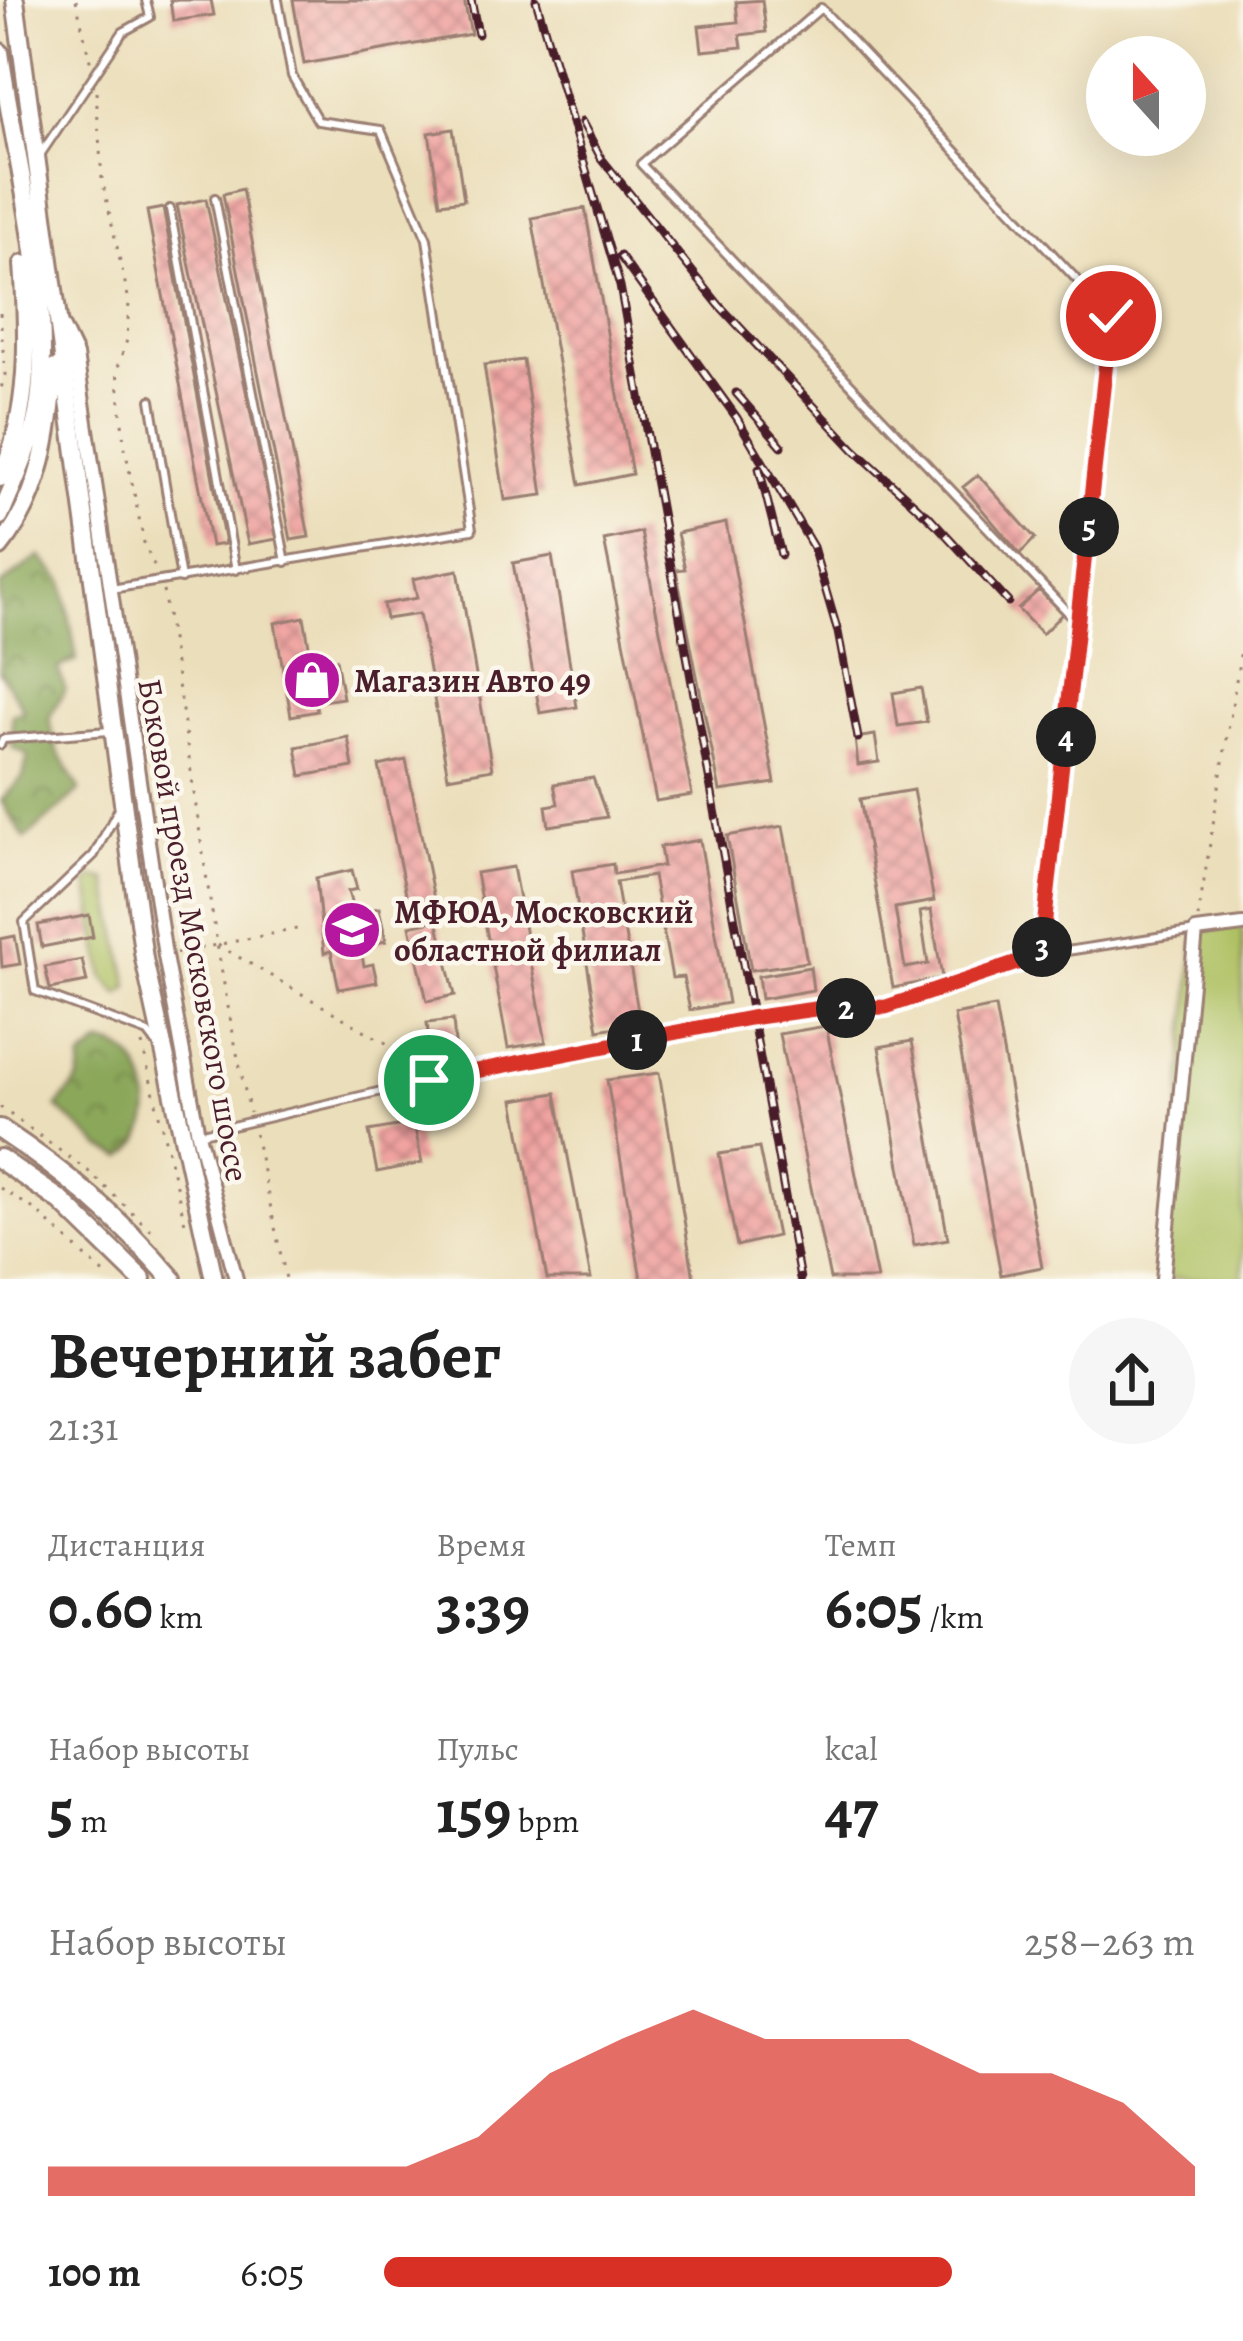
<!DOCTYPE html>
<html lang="ru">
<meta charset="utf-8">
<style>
body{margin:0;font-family:Alegreya,serif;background:#f6f6f6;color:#222;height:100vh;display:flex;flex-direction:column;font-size:45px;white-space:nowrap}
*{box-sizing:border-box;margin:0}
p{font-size:39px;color:#767676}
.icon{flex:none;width:66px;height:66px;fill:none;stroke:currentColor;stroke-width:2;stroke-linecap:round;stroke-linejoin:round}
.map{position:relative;height:1279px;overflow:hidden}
.details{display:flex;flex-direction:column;background:#fff;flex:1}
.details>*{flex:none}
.needle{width:78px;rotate:339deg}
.controls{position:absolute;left:1086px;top:36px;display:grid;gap:24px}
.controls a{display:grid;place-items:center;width:120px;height:120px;border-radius:50%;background:#fff;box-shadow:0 12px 48px #0002;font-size:60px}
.pin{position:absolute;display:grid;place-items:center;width:102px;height:102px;color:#fff;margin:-51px;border:6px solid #fff;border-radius:50%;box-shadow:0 3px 12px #0007}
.km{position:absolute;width:60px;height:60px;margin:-30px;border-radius:50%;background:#222;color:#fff;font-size:33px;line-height:60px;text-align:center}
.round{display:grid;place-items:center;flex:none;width:126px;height:126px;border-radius:63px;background:#f6f6f6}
.overview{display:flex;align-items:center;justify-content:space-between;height:204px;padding:0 48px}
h1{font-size:66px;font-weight:700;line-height:90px}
.stats{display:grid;grid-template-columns:repeat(3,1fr);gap:18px;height:204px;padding:12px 48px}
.stats div{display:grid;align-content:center}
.stats b{font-size:60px;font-weight:700}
.stats small{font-size:33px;font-weight:400}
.stats p{font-size:33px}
.chart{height:336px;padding:24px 48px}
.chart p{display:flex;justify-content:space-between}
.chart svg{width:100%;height:216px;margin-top:12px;fill:#d93025;opacity:.7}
ul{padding:0 48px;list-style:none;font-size:39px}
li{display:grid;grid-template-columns:192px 144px 1fr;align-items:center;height:90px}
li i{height:30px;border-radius:15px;background:#d93025}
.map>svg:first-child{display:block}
.green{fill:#afc164;stroke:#7c7048;stroke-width:3}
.forest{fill:url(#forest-crowns);stroke:#6a6342;stroke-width:3}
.building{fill:url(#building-cross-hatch)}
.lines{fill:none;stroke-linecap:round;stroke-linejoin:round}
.service-casing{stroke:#9a7e72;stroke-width:12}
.minor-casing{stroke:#9a7e72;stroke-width:18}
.secondary-casing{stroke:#9a7e72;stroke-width:22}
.primary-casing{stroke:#9a7e72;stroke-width:24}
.path{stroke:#9a7e72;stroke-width:3;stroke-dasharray:3 9;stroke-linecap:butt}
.service{stroke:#fff;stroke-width:6}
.minor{stroke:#fff;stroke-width:12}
.secondary{stroke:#fff;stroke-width:16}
.primary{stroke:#fff;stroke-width:18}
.rail-casing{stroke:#4a1f2b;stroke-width:9}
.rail{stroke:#fbf7ec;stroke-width:4.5;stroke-dasharray:14;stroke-linecap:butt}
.route-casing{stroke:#fff;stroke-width:24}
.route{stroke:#d93025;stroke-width:15}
.labels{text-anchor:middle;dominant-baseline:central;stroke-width:9;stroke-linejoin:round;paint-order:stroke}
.poi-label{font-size:33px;font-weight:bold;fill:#4a1f2b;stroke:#fbf7ec;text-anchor:start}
.street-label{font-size:33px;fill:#4a1f2b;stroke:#fbf7ec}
</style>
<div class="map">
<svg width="1243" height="1279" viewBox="0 0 1243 1279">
<defs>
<pattern id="forest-crowns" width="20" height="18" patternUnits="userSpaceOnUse" patternTransform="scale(3)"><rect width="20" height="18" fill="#8ba75a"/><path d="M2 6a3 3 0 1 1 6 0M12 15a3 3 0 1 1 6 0" fill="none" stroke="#74874b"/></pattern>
<pattern id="building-cross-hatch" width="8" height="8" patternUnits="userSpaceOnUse" patternTransform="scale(3)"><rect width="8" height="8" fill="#f0a3a0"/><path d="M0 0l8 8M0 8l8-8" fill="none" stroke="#c48483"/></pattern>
</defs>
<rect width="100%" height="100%" fill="#fbf7ec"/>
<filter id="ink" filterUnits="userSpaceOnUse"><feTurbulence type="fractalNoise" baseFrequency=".00833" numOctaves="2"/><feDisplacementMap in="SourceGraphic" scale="24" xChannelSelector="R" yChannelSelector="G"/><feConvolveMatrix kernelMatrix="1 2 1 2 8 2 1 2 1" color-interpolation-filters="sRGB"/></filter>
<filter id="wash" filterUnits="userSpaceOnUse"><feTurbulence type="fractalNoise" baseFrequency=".004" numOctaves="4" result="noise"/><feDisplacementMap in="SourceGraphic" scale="48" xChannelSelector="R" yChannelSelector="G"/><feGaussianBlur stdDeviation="2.7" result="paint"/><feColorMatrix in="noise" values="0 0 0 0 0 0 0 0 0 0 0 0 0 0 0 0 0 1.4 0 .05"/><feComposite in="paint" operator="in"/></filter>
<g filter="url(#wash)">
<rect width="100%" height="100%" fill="#ebdeba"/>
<path class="green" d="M 94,877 L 107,880 L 129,987 L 119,995 L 104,977 L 88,882 Z
M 1243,925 L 1243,1279 L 1164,1279 L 1196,931 Z"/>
<path class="forest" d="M 40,556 L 63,581 L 77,660 L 58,668 L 65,689 L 49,718 L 57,750 L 80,790 L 25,839 L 1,801 L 23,777 L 28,755 L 12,747 L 12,714 L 24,710 L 0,672 L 0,586 Z
M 101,1044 C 152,1045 166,1133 123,1157 L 102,1148 L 57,1107 L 79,1080 L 82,1059 Z"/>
<g id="blocks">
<path class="building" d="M 170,0 L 211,0 L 214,15 L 173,21 Z
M 293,0 L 464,0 L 471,34 L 304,64 Z
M 762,0 L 766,32 L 740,35 L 742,47 L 702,51 L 699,26 L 738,22 L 736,2 Z
M 453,129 L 464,200 L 440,203 L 429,133 Z
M 242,189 L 309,537 L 291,540 L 223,194 Z
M 206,199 L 277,539 L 248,544 L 177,205 Z
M 163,208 L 225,544 L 211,546 L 147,211 Z
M 585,208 L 632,474 L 580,485 L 532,218 Z
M 523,360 L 543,495 L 505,500 L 484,365 Z
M 978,475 L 1035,538 L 1020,554 L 963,487 Z
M 726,523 L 775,783 L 720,791 L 676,570 L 685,569 L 677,533 Z
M 641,532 L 692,795 L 656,801 L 604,540 Z
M 552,556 L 577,707 L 540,713 L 513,563 Z
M 458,570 L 492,769 L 448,777 L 419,614 L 386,619 L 383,604 L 417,598 L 413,579 Z
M 1039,590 L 1062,614 L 1042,634 L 1018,609 Z
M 304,617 L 312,663 L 336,659 L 343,698 L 315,702 L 317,711 L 291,716 L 275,623 Z
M 921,688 L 927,722 L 898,726 L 893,693 Z
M 875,735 L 879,762 L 858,765 L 855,738 Z
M 348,737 L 353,767 L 301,776 L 296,747 Z
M 406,760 L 434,899 L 408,903 L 379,766 Z
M 593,778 L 607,817 L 549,826 L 546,806 L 558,804 L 554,784 Z
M 913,790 L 934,901 L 895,908 L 905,968 L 928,964 L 920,912 L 931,910 L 942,978 L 893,988 L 860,799 Z
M 783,826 L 807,962 L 751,970 L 727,836 Z
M 700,840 L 728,1003 L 690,1010 L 683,977 L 672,978 L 653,876 L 616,882 L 640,1023 L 598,1030 L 572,871 L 613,864 L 614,874 L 663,866 L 660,847 Z
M 513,867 L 546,1042 L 508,1048 L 476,873 Z
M 352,870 L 357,889 L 348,891 L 354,913 L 379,908 L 386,941 L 360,946 L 364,966 L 373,964 L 377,982 L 339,989 L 331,951 L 324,953 L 316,878 Z
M 89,915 L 93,937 L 42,947 L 38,925 Z
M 437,920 L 455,995 L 427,1001 L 410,926 Z
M 15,936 L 20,964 L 2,967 L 0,939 Z
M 82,960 L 87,982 L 50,989 L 45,967 Z
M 810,967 L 813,990 L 761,999 L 758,976 Z
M 995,1007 L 1042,1267 L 1001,1275 L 954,1015 Z
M 453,1020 L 457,1066 L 432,1070 L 427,1023 Z
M 826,1026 L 877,1279 L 830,1279 L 779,1034 Z
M 912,1041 L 948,1239 L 914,1245 L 879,1047 Z
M 659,1073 L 667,1119 L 694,1279 L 641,1279 L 607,1080 Z
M 556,1093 L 591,1279 L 547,1279 L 514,1100 Z
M 414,1123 L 422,1163 L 377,1172 L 369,1131 Z
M 759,1148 L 777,1236 L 737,1246 L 719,1154 Z"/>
</g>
</g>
<g filter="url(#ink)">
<use href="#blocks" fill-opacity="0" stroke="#9a7e72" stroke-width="3"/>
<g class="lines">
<g class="service-casing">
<path id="service" d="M 40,155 L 123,32 L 150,17 L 146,0
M 215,198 L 286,562
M 170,209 L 236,570
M 151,400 L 181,579
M 111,589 L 472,530 L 427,239 L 381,130 L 318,121 L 292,76 L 278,0
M 0,745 L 3,739 L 109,731
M 119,808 L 94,855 L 24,922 L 35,991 L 148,1033 L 155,1042
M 1041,955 L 1196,931
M 198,1134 L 429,1080 L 750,1019 L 815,1008 L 886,1007 L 1041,955 L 1111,316 L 821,8 L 641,164 L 1079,624"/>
</g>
<g class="minor-casing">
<path id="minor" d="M 63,328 L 76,355 L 165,956 L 198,1134 L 236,1279
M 1163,1279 L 1196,931 L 1243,925"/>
</g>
<g class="secondary-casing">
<path id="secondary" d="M 15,0 L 144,959 L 214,1279
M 0,52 C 15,162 53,292 39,402 C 34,442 15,480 0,516
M 0,478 C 31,413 28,334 23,264
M 0,547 C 42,496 50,431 55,368"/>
</g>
<g class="primary-casing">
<path id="primary" d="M 0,1129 C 66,1173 120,1218 172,1279
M 0,1159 L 61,1201 L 141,1279"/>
</g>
<path class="path" d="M 76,0 L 91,65
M 96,92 L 102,179 L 129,301 L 127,340 L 117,370 L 124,443 L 144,543 L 156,570
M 0,313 L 5,375 L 0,392
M 163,591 C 193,765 210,940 250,1113
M 1198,918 L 1243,637
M 218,945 L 422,1064 L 423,1070
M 176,953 L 297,929
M 142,1044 L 186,1227
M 0,1107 L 88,1171 L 156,1235
M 255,1134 L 286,1279
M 0,1188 L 34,1209 L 110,1279"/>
<use href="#service" class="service"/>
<use href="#minor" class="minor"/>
<use href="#secondary" class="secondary"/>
<use href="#primary" class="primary"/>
<g class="rail-casing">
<path id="rail" d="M 471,0 L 478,34
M 536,0 L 620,286 L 800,1279
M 582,122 L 601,158 L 719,305 L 854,449 L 938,526
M 620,256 L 737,418 L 813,547 L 838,632 L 858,738
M 736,393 L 782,446
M 759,468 L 781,555
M 927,514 L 1008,602"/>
</g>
<use href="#rail" class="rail"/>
</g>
</g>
<g class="lines" filter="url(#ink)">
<g class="route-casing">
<path id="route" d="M 429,1080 L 750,1018 L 815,1009 L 886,1007 L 1041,955 L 1111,316"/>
</g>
<use href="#route" class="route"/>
</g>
<defs>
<g id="shop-disc" transform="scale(3)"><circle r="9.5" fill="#b5179e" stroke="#fbf7ec"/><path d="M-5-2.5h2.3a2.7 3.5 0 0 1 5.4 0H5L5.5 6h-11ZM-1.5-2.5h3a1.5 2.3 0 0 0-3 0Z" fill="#fff"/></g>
<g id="university-disc" transform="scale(3)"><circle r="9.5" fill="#b5179e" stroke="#fbf7ec"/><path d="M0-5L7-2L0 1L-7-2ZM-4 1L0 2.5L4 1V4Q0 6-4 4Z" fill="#fff"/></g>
</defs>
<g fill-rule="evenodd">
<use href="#shop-disc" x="312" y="680"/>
<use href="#university-disc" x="352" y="930"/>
</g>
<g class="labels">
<g class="poi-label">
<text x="354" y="680">Магазин Авто 49</text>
<text x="394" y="911">МФЮА, Московский<tspan x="394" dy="38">областной филиал</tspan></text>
</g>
<g class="street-label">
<text transform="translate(194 930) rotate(80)">Боковой проезд Московского шоссе</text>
</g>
</g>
</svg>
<div class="controls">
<a><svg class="needle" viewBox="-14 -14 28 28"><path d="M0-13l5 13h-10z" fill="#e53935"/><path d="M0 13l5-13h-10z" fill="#767676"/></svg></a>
</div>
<div class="pin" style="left:429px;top:1080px;background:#1e9e55"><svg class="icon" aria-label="arrive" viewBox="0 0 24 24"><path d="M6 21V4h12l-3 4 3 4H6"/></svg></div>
<div class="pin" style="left:1111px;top:316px;background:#d93025"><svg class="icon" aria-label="check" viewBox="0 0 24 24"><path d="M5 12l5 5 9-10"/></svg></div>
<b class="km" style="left:637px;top:1040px">1</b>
<b class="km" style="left:846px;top:1008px">2</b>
<b class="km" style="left:1042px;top:947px">3</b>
<b class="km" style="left:1066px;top:737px">4</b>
<b class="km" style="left:1089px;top:527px">5</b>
</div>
<section class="details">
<div class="overview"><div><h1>Вечерний забег</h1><p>21:31</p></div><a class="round"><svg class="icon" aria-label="share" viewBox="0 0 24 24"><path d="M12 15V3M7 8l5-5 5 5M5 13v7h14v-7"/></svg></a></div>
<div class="stats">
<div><p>Дистанция</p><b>0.60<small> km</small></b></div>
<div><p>Время</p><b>3:39</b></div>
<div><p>Темп</p><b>6:05<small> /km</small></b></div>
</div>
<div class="stats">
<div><p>Набор высоты</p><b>5<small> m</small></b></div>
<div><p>Пульс</p><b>159<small> bpm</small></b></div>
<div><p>kcal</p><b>47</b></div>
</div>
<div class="chart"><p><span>Набор высоты</span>258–263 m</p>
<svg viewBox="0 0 160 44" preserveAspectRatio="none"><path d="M0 44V38L10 38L20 38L30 38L40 38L50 38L60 32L70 19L80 12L90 6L100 12L110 12L120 12L130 19L140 19L150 25L160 38V44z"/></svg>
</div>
<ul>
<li><b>100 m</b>6:05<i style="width:70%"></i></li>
</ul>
</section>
